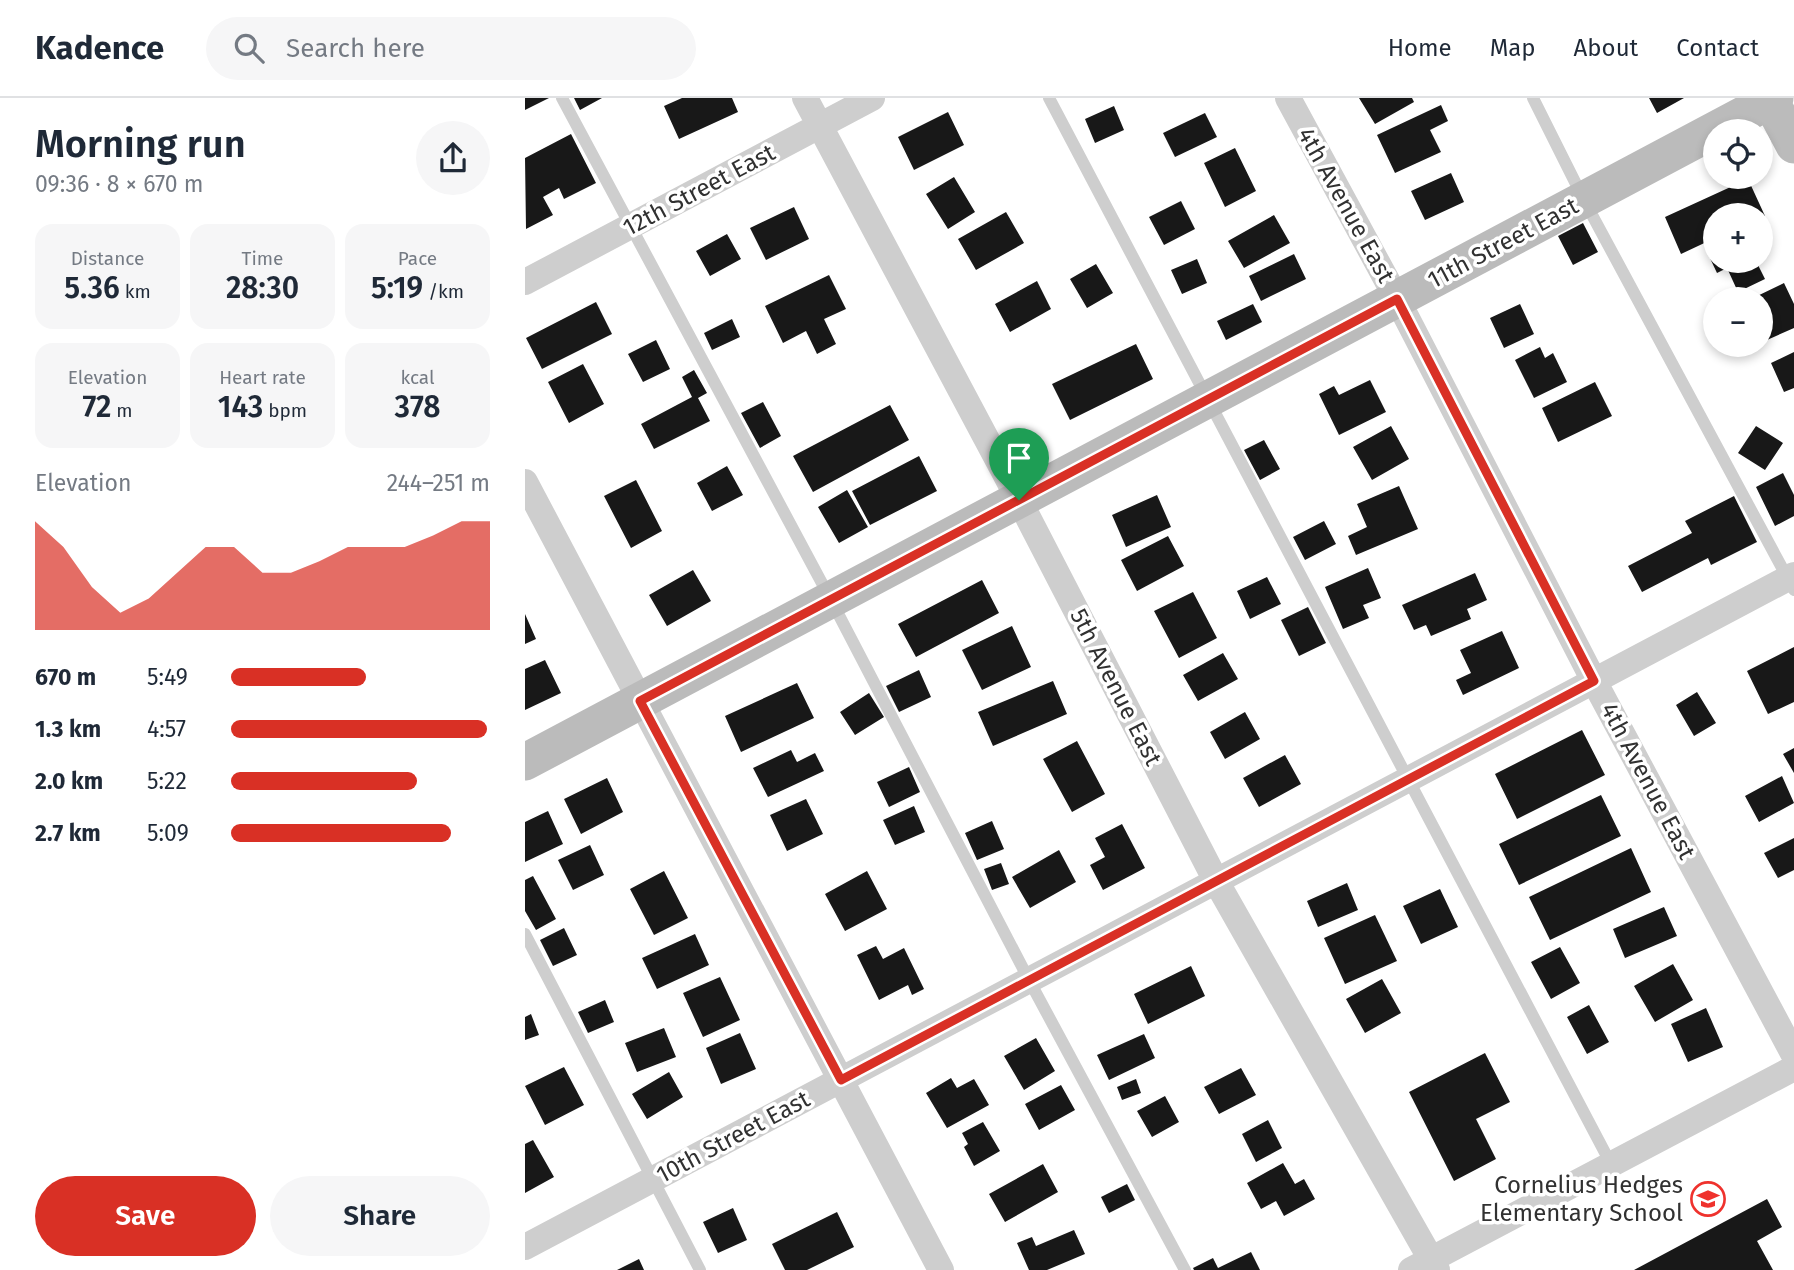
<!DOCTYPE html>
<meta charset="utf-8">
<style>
body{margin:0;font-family:"Fira Sans",sans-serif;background:#f6f6f7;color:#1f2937;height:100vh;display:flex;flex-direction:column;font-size:26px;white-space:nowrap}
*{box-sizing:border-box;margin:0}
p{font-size:23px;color:#747a83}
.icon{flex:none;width:38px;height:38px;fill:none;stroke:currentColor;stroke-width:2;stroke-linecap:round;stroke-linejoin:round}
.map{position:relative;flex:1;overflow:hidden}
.details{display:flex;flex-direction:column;background:#fff;width:525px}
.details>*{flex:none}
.controls{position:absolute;left:1178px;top:21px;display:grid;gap:14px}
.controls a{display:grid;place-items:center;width:70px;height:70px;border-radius:50%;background:#fff;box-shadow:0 4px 10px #0003;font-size:35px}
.pin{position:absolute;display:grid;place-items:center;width:60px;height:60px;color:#fff;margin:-72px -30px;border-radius:50% 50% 50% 0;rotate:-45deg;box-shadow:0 0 7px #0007}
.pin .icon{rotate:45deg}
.round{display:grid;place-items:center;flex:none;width:74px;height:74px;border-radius:37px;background:#f6f6f7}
.overview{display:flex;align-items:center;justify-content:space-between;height:119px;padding:0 35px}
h1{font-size:38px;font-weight:600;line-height:52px}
.figures{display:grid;grid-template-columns:repeat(3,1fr);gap:10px;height:119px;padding:7px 35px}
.figures div{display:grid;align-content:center;border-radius:18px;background:#f6f6f7;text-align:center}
.figures b{font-size:30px;font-weight:600}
.figures small{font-size:19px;font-weight:400}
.figures p{font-size:19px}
.chart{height:196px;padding:14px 35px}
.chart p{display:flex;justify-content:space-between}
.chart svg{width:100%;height:126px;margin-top:7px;fill:#d93025;opacity:.7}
.cta{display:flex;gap:14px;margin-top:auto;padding:14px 35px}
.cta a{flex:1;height:80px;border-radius:42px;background:#d93025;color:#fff;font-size:28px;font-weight:600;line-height:80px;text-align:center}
.cta a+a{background:#f6f6f7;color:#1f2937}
ul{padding:0 35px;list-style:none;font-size:23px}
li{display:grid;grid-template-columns:112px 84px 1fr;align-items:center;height:52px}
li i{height:18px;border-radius:9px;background:#d93025}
header{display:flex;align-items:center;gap:42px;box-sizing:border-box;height:98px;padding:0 35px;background:#fff;border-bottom:2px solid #e0e1e3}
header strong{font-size:33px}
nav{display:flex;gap:38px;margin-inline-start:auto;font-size:24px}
.search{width:490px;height:63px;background:#f6f6f7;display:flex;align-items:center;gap:18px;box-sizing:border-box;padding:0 24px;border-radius:38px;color:#747a83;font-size:26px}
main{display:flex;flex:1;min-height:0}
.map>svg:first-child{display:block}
.building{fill:#181818}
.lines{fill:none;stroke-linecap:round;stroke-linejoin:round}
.lane{stroke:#cecece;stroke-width:12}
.street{stroke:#cecece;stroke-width:26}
.secondary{stroke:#bbb;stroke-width:37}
.route-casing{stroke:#fff;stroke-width:14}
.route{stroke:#d93025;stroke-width:9}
.labels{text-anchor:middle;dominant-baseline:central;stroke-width:7;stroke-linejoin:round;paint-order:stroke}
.street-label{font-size:24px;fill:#313131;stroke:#fff}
.poi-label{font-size:24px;fill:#313131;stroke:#fff;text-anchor:end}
</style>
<header>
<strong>Kadence</strong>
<div class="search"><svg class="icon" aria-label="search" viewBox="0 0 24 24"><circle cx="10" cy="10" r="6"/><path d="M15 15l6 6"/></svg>Search here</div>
<nav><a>Home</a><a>Map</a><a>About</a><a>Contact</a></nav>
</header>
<main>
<section class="details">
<div class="overview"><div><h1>Morning run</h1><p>09:36 · 8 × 670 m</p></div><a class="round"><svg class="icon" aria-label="share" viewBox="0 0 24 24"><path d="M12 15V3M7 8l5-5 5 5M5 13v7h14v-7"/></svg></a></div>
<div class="figures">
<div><p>Distance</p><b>5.36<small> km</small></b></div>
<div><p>Time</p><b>28:30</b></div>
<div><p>Pace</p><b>5:19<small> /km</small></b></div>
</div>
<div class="figures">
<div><p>Elevation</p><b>72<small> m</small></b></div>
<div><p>Heart rate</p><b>143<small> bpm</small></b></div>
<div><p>kcal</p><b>378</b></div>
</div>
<div class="chart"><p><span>Elevation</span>244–251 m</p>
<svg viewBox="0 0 160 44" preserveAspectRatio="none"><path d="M0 44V6L10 15L20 29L30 38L40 33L50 24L60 15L70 15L80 24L90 24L100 20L110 15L120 15L130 15L140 11L150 6L160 6V44z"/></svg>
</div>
<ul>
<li><b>670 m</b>5:49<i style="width:52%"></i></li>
<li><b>1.3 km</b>4:57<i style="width:99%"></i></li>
<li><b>2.0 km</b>5:22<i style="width:72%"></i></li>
<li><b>2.7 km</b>5:09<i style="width:85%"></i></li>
</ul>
<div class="cta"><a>Save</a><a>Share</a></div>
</section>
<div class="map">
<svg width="1269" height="1172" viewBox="0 0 1269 1172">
<rect width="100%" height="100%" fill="#fff"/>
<path class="building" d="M 0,0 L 24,0 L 0,12 Z
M 49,0 L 77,0 L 55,12 Z
M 157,0 L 207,0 L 213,14 L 154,41 L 139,8 Z
M 834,0 L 887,0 L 889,4 L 850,26 Z
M 1124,0 L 1159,0 L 1132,15 Z
M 916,7 L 923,23 L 905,32 L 916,54 L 870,75 L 852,37 Z
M 589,8 L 599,32 L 570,45 L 560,21 Z
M 423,14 L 439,47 L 389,72 L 373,39 Z
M 680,15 L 692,39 L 650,59 L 638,35 Z
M 46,36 L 71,85 L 39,101 L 34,90 L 18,99 L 28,117 L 1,131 L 0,60 Z
M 710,50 L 731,93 L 700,109 L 679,65 Z
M 926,75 L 939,104 L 900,122 L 886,93 Z
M 429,79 L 450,114 L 423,131 L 401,96 Z
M 1223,81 L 1240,118 L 1236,120 L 1236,117 L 1190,117 L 1190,140 L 1156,156 L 1140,119 Z
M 656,103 L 670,131 L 639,147 L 624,119 Z
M 269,109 L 284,141 L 241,162 L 225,130 Z
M 481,114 L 499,145 L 451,172 L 433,141 Z
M 749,117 L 765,145 L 719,170 L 703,143 Z
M 1058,125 L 1073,154 L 1048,167 L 1033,138 Z
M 202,136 L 216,161 L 185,178 L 171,153 Z
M 1190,153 L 1190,163 L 1231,163 L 1240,181 L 1213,194 L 1202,170 L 1192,175 L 1183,156 Z
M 769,156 L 781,181 L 736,203 L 724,178 Z
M 672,161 L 682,185 L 657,196 L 646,172 Z
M 571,166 L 588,195 L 562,210 L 545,181 Z
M 304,177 L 321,211 L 299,221 L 311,246 L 292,256 L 281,233 L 258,245 L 240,208 Z
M 512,183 L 526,211 L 485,234 L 470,206 Z
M 1259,185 L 1269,206 L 1269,230 L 1242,242 L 1236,228 L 1236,201 L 1226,201 Z
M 71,204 L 87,236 L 17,271 L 1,240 Z
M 728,206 L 737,224 L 701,242 L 692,223 Z
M 995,206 L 1009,236 L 979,250 L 965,220 Z
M 207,221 L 215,239 L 187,252 L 179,235 Z
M 131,242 L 145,271 L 118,284 L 103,256 Z
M 611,246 L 628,281 L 545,322 L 527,286 Z
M 1015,249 L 1020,260 L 1028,255 L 1042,284 L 1009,300 L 990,262 Z
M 1269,254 L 1269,290 L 1259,294 L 1246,265 Z
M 58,266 L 79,306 L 44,325 L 23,284 Z
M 169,272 L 182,295 L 173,300 L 185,323 L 129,351 L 116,326 L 167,299 L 157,279 Z
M 845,282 L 861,314 L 814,337 L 794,296 L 809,288 L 814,297 Z
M 1070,284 L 1087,318 L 1033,344 L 1017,310 Z
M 238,304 L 256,338 L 235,350 L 216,315 Z
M 365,307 L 384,342 L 288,394 L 268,358 Z
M 866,328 L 884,361 L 847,382 L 828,349 Z
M 1231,328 L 1258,345 L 1240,372 L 1213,355 Z
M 739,342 L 755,371 L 735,382 L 719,352 Z
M 394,358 L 412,393 L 345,427 L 327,393 Z
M 202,368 L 218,397 L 187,413 L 172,385 Z
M 1258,375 L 1269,397 L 1269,418 L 1250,428 L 1231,389 Z
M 111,382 L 137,433 L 106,450 L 79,398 Z
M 874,388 L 893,431 L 831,457 L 823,438 L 842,429 L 832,406 Z
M 322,392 L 343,429 L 314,445 L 293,409 Z
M 632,397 L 646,429 L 601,449 L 587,417 Z
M 1209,398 L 1232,444 L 1186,467 L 1183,460 L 1117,494 L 1103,468 L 1167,435 L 1160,423 Z
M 799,423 L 811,446 L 780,462 L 768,439 Z
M 643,438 L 659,468 L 612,493 L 596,462 Z
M 843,470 L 856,500 L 838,507 L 844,520 L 818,531 L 800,489 Z
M 168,472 L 186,503 L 142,528 L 124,497 Z
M 950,475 L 962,502 L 942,511 L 946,521 L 906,538 L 901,527 L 889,532 L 877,507 Z
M 742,479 L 756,506 L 725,521 L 712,493 Z
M 457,482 L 474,515 L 391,559 L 373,526 Z
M 668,494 L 692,540 L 654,560 L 629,513 Z
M 783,509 L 801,545 L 774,558 L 756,522 Z
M 0,516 L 11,541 L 0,546 Z
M 487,528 L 506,569 L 457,592 L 437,552 Z
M 977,533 L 994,570 L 938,597 L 931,582 L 946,575 L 935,552 Z
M 1269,549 L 1269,604 L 1243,616 L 1222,573 Z
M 698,555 L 713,581 L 673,603 L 658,577 Z
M 20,562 L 36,595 L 0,612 L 0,571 Z
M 394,572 L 406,599 L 374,614 L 361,588 Z
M 528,583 L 542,616 L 468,648 L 453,614 Z
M 272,585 L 289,620 L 216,654 L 200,618 Z
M 1172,594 L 1191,625 L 1169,638 L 1151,607 Z
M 344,595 L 359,619 L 330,637 L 315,614 Z
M 720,614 L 735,641 L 700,661 L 685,634 Z
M 1057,632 L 1080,677 L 992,721 L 970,676 Z
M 552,643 L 580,696 L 547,714 L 518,661 Z
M 1269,650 L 1269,675 L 1258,656 Z
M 266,652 L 272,664 L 290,655 L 299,673 L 243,699 L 228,670 Z
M 760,657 L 776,686 L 734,709 L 718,680 Z
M 384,669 L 395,694 L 364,709 L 352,684 Z
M 1257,678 L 1269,705 L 1234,724 L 1220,698 Z
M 82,680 L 98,714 L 56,736 L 39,701 Z
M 1076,697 L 1096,738 L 994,787 L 974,746 Z
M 281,701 L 298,736 L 262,753 L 245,717 Z
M 389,708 L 400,734 L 370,747 L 358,722 Z
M 23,713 L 38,746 L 0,764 L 0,724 Z
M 467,723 L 479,751 L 452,762 L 440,735 Z
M 597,726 L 620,770 L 578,792 L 565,767 L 580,759 L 570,740 Z
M 1269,740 L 1269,772 L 1253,780 L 1239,755 Z
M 65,747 L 79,777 L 48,792 L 33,762 Z
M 1106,750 L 1126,794 L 1025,842 L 1004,799 Z
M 534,752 L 551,784 L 505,810 L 487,779 Z
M 476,765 L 484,786 L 467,792 L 459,771 Z
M 139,773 L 163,820 L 129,837 L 105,791 Z
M 342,773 L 362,811 L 320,833 L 300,796 Z
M 8,778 L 31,821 L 11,832 L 0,813 L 0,782 Z
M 822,785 L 833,812 L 793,829 L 782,803 Z
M 915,791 L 933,829 L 896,846 L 878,808 Z
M 1139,809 L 1152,838 L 1100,860 L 1088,831 Z
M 850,817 L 872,863 L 820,886 L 799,840 Z
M 39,830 L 52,857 L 28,868 L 15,842 Z
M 170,836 L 184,867 L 132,891 L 117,860 Z
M 351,848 L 358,861 L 379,850 L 399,891 L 387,897 L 383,887 L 354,902 L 332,857 Z
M 1035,849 L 1055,885 L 1026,901 L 1006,864 Z
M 1148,866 L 1168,902 L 1130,924 L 1109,888 Z
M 666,868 L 680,898 L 623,926 L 609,896 Z
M 195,879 L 215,922 L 178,939 L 158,895 Z
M 857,881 L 876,915 L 840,935 L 821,901 Z
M 80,902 L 89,924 L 63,935 L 53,914 Z
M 1064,907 L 1084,944 L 1062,956 L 1042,919 Z
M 1181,910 L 1198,949 L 1163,964 L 1146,926 Z
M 6,916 L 14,937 L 0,942 L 0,919 Z
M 139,930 L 151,959 L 112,974 L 100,945 Z
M 215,935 L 231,971 L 196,986 L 181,950 Z
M 619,936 L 630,960 L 584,982 L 572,957 Z
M 511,940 L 530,973 L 499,992 L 479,958 Z
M 960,955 L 985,1004 L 951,1021 L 971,1061 L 929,1083 L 884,994 Z
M 39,969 L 59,1007 L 20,1027 L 0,988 Z
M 716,970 L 731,997 L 694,1016 L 679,989 Z
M 144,974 L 158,999 L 122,1021 L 107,996 Z
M 426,980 L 432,990 L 449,981 L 464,1007 L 422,1030 L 401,995 Z
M 611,981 L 616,995 L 597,1002 L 592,989 Z
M 536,987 L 550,1012 L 514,1032 L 500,1006 Z
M 640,998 L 654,1024 L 627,1039 L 612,1013 Z
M 743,1022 L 757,1050 L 731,1064 L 717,1036 Z
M 458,1024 L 475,1053 L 449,1068 L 439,1049 L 443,1046 L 437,1035 Z
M 8,1042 L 29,1079 L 0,1095 L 0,1046 Z
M 758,1065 L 770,1086 L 779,1081 L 790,1101 L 759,1118 L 751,1103 L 736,1111 L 722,1085 Z
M 518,1066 L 533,1094 L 480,1124 L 464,1096 Z
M 602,1086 L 610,1102 L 584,1115 L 576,1099 Z
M 1242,1101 L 1257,1129 L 1232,1143 L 1248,1172 L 1109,1172 Z
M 208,1110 L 222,1142 L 193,1155 L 178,1124 Z
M 312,1114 L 329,1149 L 282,1172 L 260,1172 L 247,1146 Z
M 549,1132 L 560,1156 L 522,1172 L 504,1172 L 492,1145 L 507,1139 L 511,1148 Z
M 726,1154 L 735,1172 L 669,1172 L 668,1170 L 688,1160 L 693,1170 Z
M 114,1161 L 119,1172 L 92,1172 Z"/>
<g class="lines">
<path class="lane" d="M 37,0 L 306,502 L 504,882 L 660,1172
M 524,0 L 1086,1066
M 1008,0 L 1059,102 L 1269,492
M 0,836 L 175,1172"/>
<path class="street" d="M 280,0 L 494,402 L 691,783 L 912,1172
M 763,0 L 872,201 L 1069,583 L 1269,957
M 0,184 L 347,0
M 0,384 L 416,1172
M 0,1149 L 1269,477
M 886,1172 L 1269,970"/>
<path class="secondary" d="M 1244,0 L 1269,47
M 0,664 L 1250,0"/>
</g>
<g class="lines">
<g class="route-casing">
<path id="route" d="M 872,201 L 1069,583 L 316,982 L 115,603 Z"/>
</g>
<use href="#route" class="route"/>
</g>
<defs>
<g id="school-ring" transform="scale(1.75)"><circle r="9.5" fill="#fff" stroke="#ef322d" stroke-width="1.5"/><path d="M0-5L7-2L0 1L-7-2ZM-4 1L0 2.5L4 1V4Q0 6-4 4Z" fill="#ef322d"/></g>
</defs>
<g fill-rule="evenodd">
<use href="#school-ring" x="1183" y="1101"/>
</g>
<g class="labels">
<g class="street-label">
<text transform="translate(174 92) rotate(-28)">12th Street East</text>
<text transform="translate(821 107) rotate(61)">4th Avenue East</text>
<text transform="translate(978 145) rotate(-28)">11th Street East</text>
<text transform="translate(591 589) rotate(63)">5th Avenue East</text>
<text transform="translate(1123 683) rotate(62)">4th Avenue East</text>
<text transform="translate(208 1039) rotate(-28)">10th Street East</text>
</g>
<g class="poi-label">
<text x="1158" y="1087">Cornelius Hedges<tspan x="1158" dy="28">Elementary School</tspan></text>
</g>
</g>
</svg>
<div class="controls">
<a><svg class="icon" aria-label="locate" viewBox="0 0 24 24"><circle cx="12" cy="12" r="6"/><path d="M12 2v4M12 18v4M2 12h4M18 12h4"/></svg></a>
<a>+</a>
<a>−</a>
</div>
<div class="pin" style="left:494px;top:402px;background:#1e9e55"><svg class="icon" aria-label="arrive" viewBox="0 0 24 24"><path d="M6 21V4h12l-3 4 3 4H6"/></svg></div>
</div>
</main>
